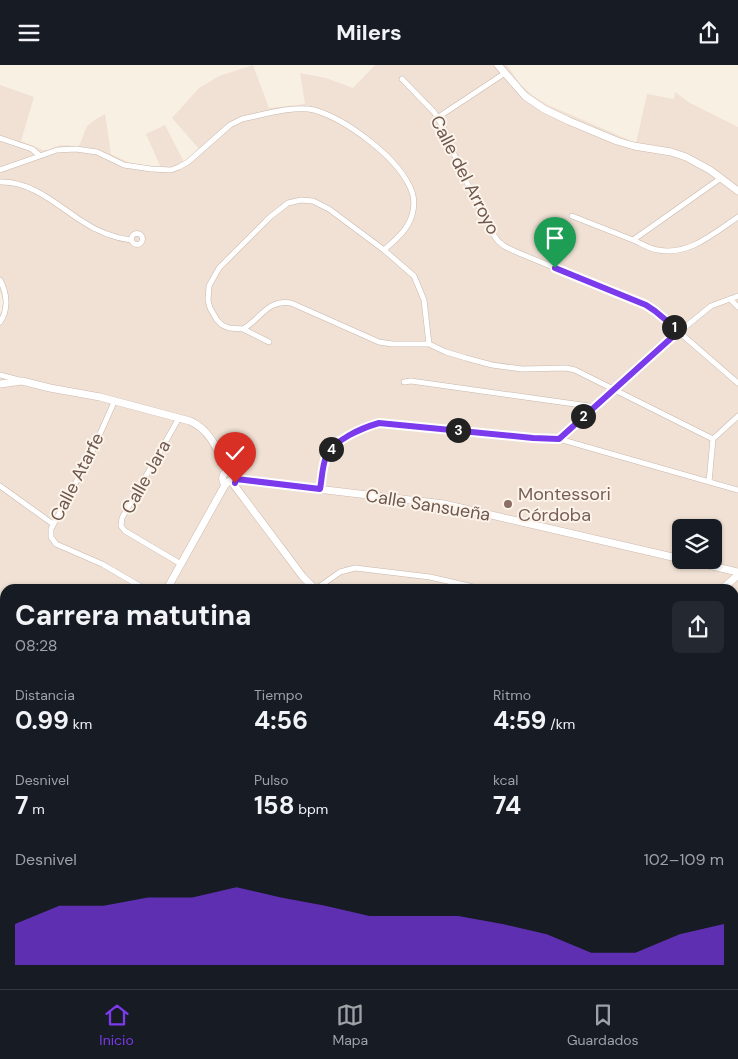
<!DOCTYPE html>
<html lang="es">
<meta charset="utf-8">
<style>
body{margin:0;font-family:"DM Sans",sans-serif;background:#242831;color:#f1f3f6;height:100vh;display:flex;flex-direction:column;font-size:19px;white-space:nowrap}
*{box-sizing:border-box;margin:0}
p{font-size:16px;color:#9ea1a6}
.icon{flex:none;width:28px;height:28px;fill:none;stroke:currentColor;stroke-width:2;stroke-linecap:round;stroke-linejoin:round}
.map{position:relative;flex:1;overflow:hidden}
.panel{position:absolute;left:0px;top:519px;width:739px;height:406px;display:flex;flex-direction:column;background:#171b24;border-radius:15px 15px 0 0;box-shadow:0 1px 4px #0004}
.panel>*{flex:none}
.buttons{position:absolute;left:672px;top:454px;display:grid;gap:10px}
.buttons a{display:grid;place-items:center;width:50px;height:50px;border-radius:8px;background:#171b24;box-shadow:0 1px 4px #0004;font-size:25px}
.pin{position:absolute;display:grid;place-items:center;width:42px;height:42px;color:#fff;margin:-51px -21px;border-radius:50% 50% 50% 0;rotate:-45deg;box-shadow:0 0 5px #0007}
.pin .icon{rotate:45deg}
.km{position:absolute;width:25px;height:25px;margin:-12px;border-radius:50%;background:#222;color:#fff;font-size:14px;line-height:25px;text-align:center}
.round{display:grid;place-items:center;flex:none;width:52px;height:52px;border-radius:8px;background:#242831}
.headline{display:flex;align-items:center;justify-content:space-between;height:85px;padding:0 15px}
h1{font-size:28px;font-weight:700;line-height:38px}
.stats{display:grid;grid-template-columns:repeat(3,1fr);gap:8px;height:85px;padding:5px 15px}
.stats div{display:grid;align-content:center}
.stats b{font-size:25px;font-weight:700}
.stats small{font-size:14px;font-weight:400}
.stats p{font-size:14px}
.chart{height:140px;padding:10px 15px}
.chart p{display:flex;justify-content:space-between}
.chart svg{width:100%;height:90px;margin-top:5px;fill:#7c3aed;opacity:.7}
header{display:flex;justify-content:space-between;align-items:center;height:65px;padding:0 15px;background:#171b24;font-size:22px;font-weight:700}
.tab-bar{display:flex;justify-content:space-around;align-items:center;height:70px;border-top:1px solid #363941;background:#171b24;font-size:14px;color:#9ea1a6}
.tab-bar a{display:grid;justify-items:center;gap:2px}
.tab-bar .current{color:#7c3aed}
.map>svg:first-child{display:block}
.residential{fill:#f0e1d4;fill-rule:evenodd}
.education{fill:#ede1f5}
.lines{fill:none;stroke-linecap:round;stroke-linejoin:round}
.street-casing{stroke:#c8b7ac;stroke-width:6}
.secondary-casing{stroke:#ceb9ad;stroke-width:8}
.street{stroke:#fff;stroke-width:5}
.secondary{stroke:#fff;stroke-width:7}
.route-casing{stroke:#fff;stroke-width:10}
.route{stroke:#7c3aed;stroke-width:6}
.education-dot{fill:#8d6e63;stroke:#fcf4ea;stroke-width:2}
.labels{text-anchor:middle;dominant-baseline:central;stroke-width:4;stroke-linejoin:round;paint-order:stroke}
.street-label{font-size:18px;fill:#6e574d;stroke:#fcf4ea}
.education-label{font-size:18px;fill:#785e54;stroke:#fcf4ea;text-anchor:start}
</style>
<header><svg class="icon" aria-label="menu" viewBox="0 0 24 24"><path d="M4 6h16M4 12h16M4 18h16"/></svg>Milers<svg class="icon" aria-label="share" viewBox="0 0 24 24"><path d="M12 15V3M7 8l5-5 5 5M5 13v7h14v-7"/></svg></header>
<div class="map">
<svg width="738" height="924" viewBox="0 0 738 924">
<rect width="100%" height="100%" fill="#f9f0e4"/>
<path class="residential" d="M 253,0 L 269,43 L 305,39 L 300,8 L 326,13 L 353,23 L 375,0 L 507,0 L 520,19 L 532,30 L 546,39 L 636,78 L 647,29 L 674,34 L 675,27 L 690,38 L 738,62 L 738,924 L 0,924 L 0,252 L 3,243 L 3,235 L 0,226 L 0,20 L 34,32 L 21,76 L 43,85 L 48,85 L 60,80 L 79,81 L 87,61 L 96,54 L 105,49 L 111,89 L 130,98 L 161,103 L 146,69 L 165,60 L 184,97 L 199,84 L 172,53 L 199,23 L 219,11 ZM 681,462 L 714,462 L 714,495 L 681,495 ZM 5,524 L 734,524 L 734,920 L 5,920 Z"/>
<path class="education" d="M 734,826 L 738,827 L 738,901 L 734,899 Z"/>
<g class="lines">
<g class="street-casing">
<path id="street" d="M 402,14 L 434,47 L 443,62 L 462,108 L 493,169 L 498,176 L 504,181 L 514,186 L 650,242 L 738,318
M 437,53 L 505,8
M 0,73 L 32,84 L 39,90
M 0,105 L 57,85 L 76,84 L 97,87 L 124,100 L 151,104 L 171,105 L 179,102 L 188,97 L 230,60 L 242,54 C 262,50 295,40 314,45 C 346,54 395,91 409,120 C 414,129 415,140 412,150 C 408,165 395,175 384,185
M 0,117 C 31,116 56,139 80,155 C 95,165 113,173 131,175
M 572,151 L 633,175 L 721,113
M131.5 174a5.5 5.5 0 1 1 11 0a5.5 5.5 0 1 1-11 0Z
M 633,175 C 641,178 649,184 658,185 C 689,191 714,168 738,152
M 0,215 C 7,228 9,244 0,257
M 730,234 L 738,242
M 243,264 C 261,254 267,234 291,238 L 379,277 L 392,279 L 429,279 L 446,287 L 466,293 L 492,300 L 522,304 L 566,303 L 575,305 L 713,374
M 269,277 L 243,264 L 229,263 L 222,260 L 217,255 L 210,243 L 208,235 L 209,221 L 219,203 L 270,152 L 288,138 L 301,135 L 313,136 L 329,144 L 384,185 L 414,211 L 424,235 L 429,279
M 0,310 L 19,315
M 404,317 L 411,316 L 589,341 L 592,343
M 115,335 L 91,389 L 51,464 L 51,472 L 56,479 L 102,499 L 145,524
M 179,353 L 122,453 L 121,461 L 125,466 L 181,499
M 559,374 L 679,267 L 711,241 L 738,231
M 709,417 L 713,374 L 738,351
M 0,421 L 53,459
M 321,424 C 326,391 324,383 357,367 C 365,363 373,359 383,358 L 533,373 L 559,374 L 738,425
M 316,524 L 340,507 L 355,503 L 430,512 L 482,524
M 0,539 L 5,539
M 734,566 L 738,571
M 734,616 L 738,617
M 0,646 L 5,646
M 734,731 L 738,732
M 0,920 L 12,922
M 349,920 L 363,924
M 652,920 L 660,924
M 269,924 L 270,920
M 319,924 L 320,920
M 471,924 L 473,920
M 529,924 L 531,920
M 616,924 L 618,920
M 703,924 L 705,920"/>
</g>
<g class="secondary-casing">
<path id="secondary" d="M 498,0 L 525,31 L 544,44 L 569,56 L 617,76 L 634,81 L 671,87 L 686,92 L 710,105 L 738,126
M 0,319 L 22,316 L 50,323 L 100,332 L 190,356 C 211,365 218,387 228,406
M 225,420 C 221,414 222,409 228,406 L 234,408 L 236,414
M 234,420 L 303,512 L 315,524
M 687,495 L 738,507
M 167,524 L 225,420 L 228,417 L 233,414 L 444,439 L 681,494
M 722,524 L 738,510
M 0,813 L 5,813
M 580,920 L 588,924
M 11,924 L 13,920"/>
</g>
<use href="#street" class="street"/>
<use href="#secondary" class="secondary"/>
</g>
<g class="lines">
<g class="route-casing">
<path id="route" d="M 235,418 L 236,414 L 320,424 C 322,414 322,402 326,392 C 333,375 362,363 379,358 L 533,373 L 559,374 L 679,266 L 655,246 L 646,240 L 555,203"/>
</g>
<use href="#route" class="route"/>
</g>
<circle class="education-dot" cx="508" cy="439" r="5"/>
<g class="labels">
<g class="street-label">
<text transform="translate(465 110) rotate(63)">Calle del Arroyo</text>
<text transform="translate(77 412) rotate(-63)">Calle Atarfe</text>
<text transform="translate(146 412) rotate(-61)">Calle Jara</text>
<text transform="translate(428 440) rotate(9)">Calle Sansueña</text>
</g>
<g class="education-label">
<text x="518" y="429">Montessori<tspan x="518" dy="21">Córdoba</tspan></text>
</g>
</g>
</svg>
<div class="buttons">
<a><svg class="icon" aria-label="layers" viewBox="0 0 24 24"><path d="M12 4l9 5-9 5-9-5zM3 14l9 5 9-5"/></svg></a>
</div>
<div class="pin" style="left:555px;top:203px;background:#1e9e55"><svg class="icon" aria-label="arrive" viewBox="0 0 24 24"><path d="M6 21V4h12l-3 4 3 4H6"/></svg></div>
<div class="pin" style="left:235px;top:418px;background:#d93025"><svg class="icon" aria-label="check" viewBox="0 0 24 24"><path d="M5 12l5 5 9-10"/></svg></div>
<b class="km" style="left:674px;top:262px">1</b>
<b class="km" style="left:583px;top:351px">2</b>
<b class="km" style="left:458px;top:365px">3</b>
<b class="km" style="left:331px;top:384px">4</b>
<section class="panel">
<div class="headline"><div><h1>Carrera matutina</h1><p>08:28</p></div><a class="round"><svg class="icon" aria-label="share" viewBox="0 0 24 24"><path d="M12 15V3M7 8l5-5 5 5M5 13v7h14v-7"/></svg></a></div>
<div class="stats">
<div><p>Distancia</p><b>0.99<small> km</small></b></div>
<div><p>Tiempo</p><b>4:56</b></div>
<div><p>Ritmo</p><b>4:59<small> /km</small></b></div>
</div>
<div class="stats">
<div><p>Desnivel</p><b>7<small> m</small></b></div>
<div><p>Pulso</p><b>158<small> bpm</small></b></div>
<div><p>kcal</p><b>74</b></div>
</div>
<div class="chart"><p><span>Desnivel</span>102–109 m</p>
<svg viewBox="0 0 160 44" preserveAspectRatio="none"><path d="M0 44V24L10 15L20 15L30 11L40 11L50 6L60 11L70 15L80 20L90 20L100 20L110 24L120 29L130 38L140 38L150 29L160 24V44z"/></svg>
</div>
</section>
</div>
<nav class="tab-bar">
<a class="current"><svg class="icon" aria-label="home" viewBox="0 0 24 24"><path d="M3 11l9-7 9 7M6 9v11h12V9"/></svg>Inicio</a>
<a><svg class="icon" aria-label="map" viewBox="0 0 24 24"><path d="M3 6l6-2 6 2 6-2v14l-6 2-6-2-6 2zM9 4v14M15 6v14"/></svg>Mapa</a>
<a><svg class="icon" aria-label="saved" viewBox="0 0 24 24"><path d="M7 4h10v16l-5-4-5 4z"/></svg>Guardados</a>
</nav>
